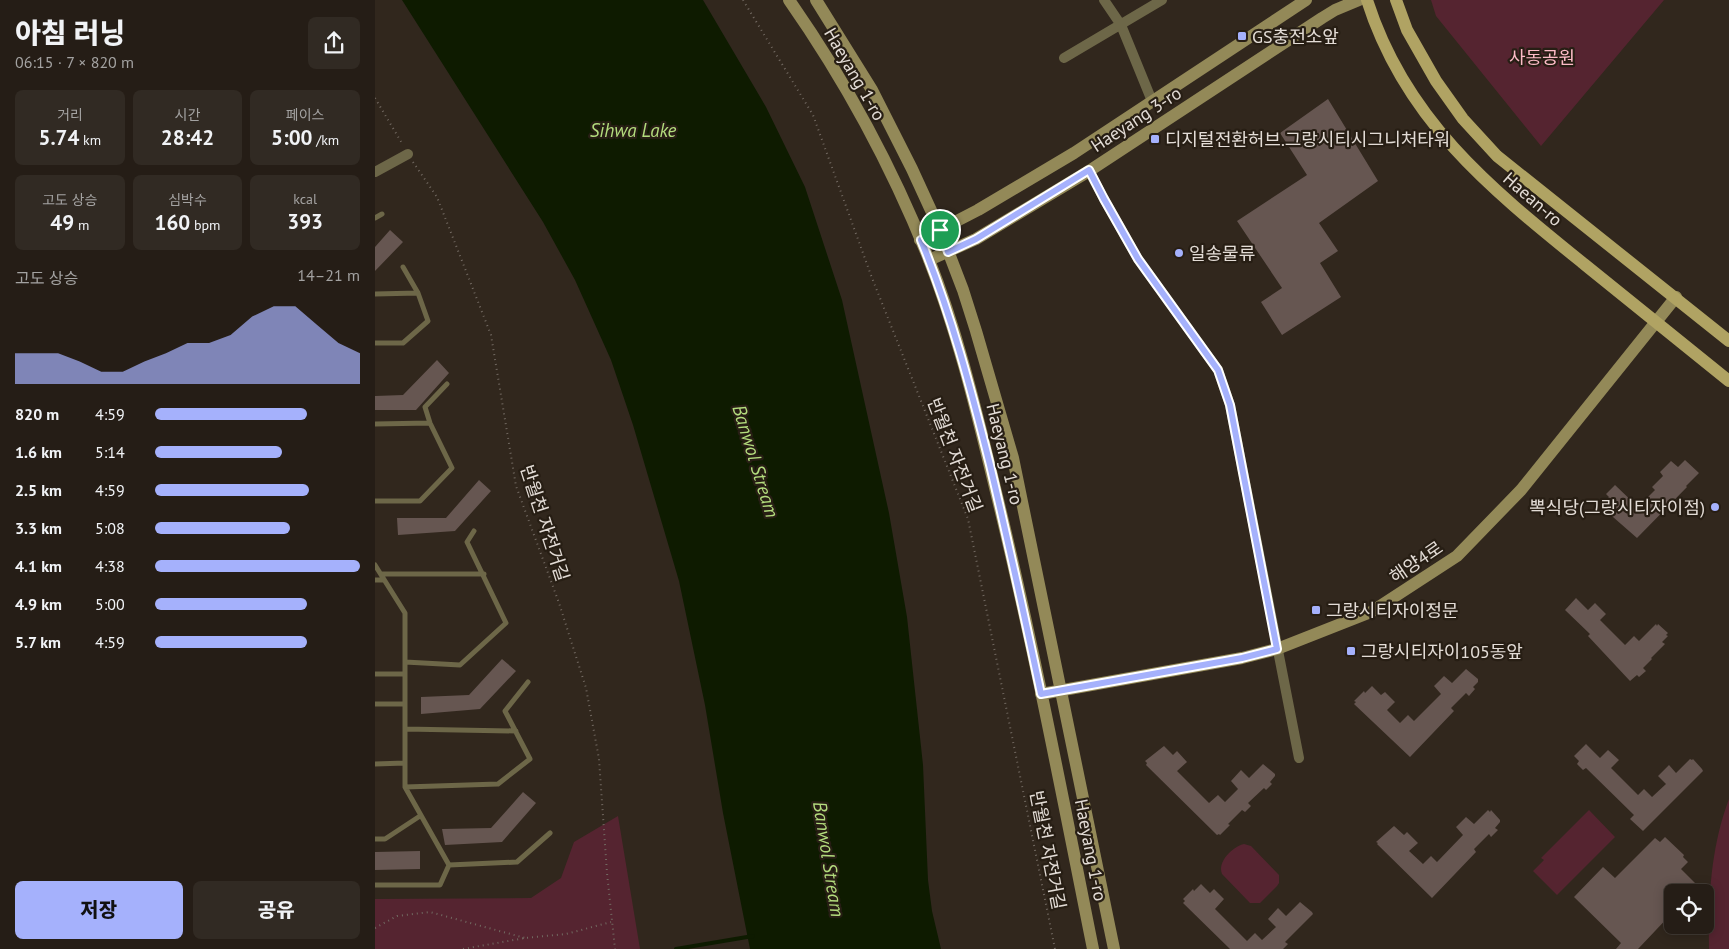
<!DOCTYPE html>
<html lang="ko">
<meta charset="utf-8">
<style>
body{margin:0;font-family:"PT Sans","Noto Sans KR",sans-serif;background:#312a23;color:#f1f3f6;height:100vh;display:flex;flex-direction:column;font-size:19px;white-space:nowrap}
*{box-sizing:border-box;margin:0}
p{font-size:16px;color:#a3a2a1}
.icon{flex:none;width:28px;height:28px;fill:none;stroke:currentColor;stroke-width:2;stroke-linecap:round;stroke-linejoin:round}
.map{position:relative;flex:1;overflow:hidden}
.side{display:flex;flex-direction:column;background:#251d16;width:375px}
.side>*{flex:none}
.tools{position:absolute;left:1289px;top:884px;display:grid;gap:10px}
.tools a{display:grid;place-items:center;width:50px;height:50px;border-radius:8px;background:#251d16;box-shadow:0 2px 12px #0003,0 0 0 1px #423b35;font-size:25px}
.pin{position:absolute;display:grid;place-items:center;width:42px;height:42px;color:#fff;margin:-21px;border:2px solid #fff;border-radius:50%;box-shadow:0 1px 5px #0007}
.round{display:grid;place-items:center;flex:none;width:52px;height:52px;border-radius:8px;background:#312a23}
.head{display:flex;align-items:center;justify-content:space-between;height:85px;padding:0 15px}
h1{font-size:28px;font-weight:800;line-height:38px}
.metrics{display:grid;grid-template-columns:repeat(3,1fr);gap:8px;height:85px;padding:5px 15px}
.metrics div{display:grid;align-content:center;border-radius:8px;background:#312a23;text-align:center}
.metrics b{font-size:21px;font-weight:800}
.metrics small{font-size:14px;font-weight:400}
.metrics p{font-size:14px}
.chart{height:140px;padding:10px 15px}
.chart p{display:flex;justify-content:space-between}
.chart svg{width:100%;height:90px;margin-top:5px;fill:#a5b1fc;opacity:.7}
.cta{display:flex;gap:10px;margin-top:auto;padding:10px 15px}
.cta a{flex:1;height:58px;border-radius:8px;background:#a5b1fc;color:#111;font-size:20px;font-weight:800;line-height:58px;text-align:center}
.cta a+a{background:#312a23;color:#f1f3f6}
ul{padding:0 15px;list-style:none;font-size:16px}
li{display:grid;grid-template-columns:80px 60px 1fr;align-items:center;height:38px}
li i{height:12px;border-radius:6px;background:#a5b1fc}
main{display:flex;flex:1;min-height:0}
.map>svg:first-child{display:block}
.green{fill:#552430}
.water{fill:#0e1b00}
.lines{fill:none;stroke-linecap:round;stroke-linejoin:round}
.stream{stroke:#0e1b00;stroke-width:4}
.building{fill:#665651}
.path{stroke:#726961;stroke-width:2;stroke-dasharray:1 4;stroke-linecap:butt}
.lane{stroke:#6d6748;stroke-width:5}
.street{stroke:#6d6748;stroke-width:10}
.secondary{stroke:#938958;stroke-width:12}
.primary{stroke:#b0a363;stroke-width:12}
.route-casing{stroke:#fff;stroke-width:10}
.route{stroke:#a5b1fc;stroke-width:6}
.poi-dot{fill:#a5b1fc;stroke:#271e14;stroke-width:2}
.labels{text-anchor:middle;dominant-baseline:central;stroke-width:4.5;stroke-linejoin:round;paint-order:stroke}
.poi-label{font-size:18px;fill:#e3dcd6;stroke:#271e14;text-anchor:start}
.park-label{font-size:18px;fill:#fdbbc7;stroke:#271e14}
.street-label{font-size:18px;fill:#e3dcd6;stroke:#271e14}
.water-label{font-size:19px;font-style:italic;fill:#b3dc7d;stroke:#271e14}
</style>
<main>
<section class="side">
<div class="head"><div><h1>아침 러닝</h1><p>06:15 · 7 × 820 m</p></div><a class="round"><svg class="icon" aria-label="share" viewBox="0 0 24 24"><path d="M12 15V3M7 8l5-5 5 5M5 13v7h14v-7"/></svg></a></div>
<div class="metrics">
<div><p>거리</p><b>5.74<small> km</small></b></div>
<div><p>시간</p><b>28:42</b></div>
<div><p>페이스</p><b>5:00<small> /km</small></b></div>
</div>
<div class="metrics">
<div><p>고도 상승</p><b>49<small> m</small></b></div>
<div><p>심박수</p><b>160<small> bpm</small></b></div>
<div><p>kcal</p><b>393</b></div>
</div>
<div class="chart"><p><span>고도 상승</span>14–21 m</p>
<svg viewBox="0 0 160 44" preserveAspectRatio="none"><path d="M0 44V29L10 29L20 29L30 33L40 38L50 38L60 33L70 29L80 24L90 24L100 20L110 11L120 6L130 6L140 15L150 24L160 29V44z"/></svg>
</div>
<ul>
<li><b>820 m</b>4:59<i style="width:74%"></i></li>
<li><b>1.6 km</b>5:14<i style="width:62%"></i></li>
<li><b>2.5 km</b>4:59<i style="width:75%"></i></li>
<li><b>3.3 km</b>5:08<i style="width:66%"></i></li>
<li><b>4.1 km</b>4:38<i style="width:100%"></i></li>
<li><b>4.9 km</b>5:00<i style="width:74%"></i></li>
<li><b>5.7 km</b>4:59<i style="width:74%"></i></li>
</ul>
<div class="cta"><a>저장</a><a>공유</a></div>
</section>
<div class="map">
<svg width="1354" height="949" viewBox="0 0 1354 949">
<rect width="100%" height="100%" fill="#31271d"/>
<path class="green" d="M 1056,0 L 1289,0 L 1166,146 L 1061,16 Z
M 1354,799 L 1354,949 L 1334,949 C 1333,899 1336,846 1354,799 Z
M 1214,810 L 1240,837 L 1182,895 L 1158,871 L 1169,860 L 1166,858 Z
M 243,816 L 265,949 L 0,949 L 0,899 L 156,898 L 186,878 L 199,842 Z
M 869,844 L 876,846 L 904,875 L 904,883 L 902,886 L 885,903 L 875,903 L 847,874 C 842,862 857,847 869,844 Z"/>
<path class="water" d="M 27,0 L 328,0 L 391,107 L 430,187 L 467,300 L 514,513 L 532,617 L 548,765 L 553,880 L 557,911 L 566,949 L 375,949 L 348,813 L 330,705 L 304,581 L 258,425 L 236,360 L 200,280 L 168,222 Z"/>
<g class="lines">
<path class="stream" d="M 301,949 L 378,936"/>
</g>
<path class="building" d="M 953,99 L 1003,181 L 944,223 L 963,251 L 945,263 L 966,297 L 907,335 L 886,302 L 907,288 L 862,221 L 932,175 L 905,133 Z
M 15,230 L 28,242 L 0,271 L 0,247 Z
M 62,360 L 74,373 L 41,410 L 0,410 L 0,396 L 28,395 Z
M 1310,460 L 1324,473 L 1311,486 L 1312,487 L 1262,538 L 1230,510 L 1232,508 L 1227,504 L 1234,497 L 1231,494 L 1240,485 L 1263,507 L 1280,490 L 1277,487 L 1288,476 L 1285,472 L 1296,461 L 1303,467 Z
M 104,480 L 116,491 L 80,531 L 23,535 L 22,518 L 71,518 Z
M 1201,598 L 1213,610 L 1220,603 L 1231,614 L 1225,620 L 1250,645 L 1259,636 L 1264,641 L 1281,624 L 1282,626 L 1283,624 L 1293,633 L 1291,635 L 1293,636 L 1287,642 L 1290,644 L 1276,658 L 1277,659 L 1268,668 L 1271,671 L 1264,677 L 1262,675 L 1255,681 L 1213,636 L 1215,634 L 1190,610 Z
M 127,659 L 141,671 L 105,709 L 46,714 L 46,697 L 94,695 Z
M 1091,669 L 1103,679 L 1103,682 L 1098,687 L 1100,689 L 1094,696 L 1091,693 L 1076,708 L 1079,711 L 1035,757 L 979,704 L 981,702 L 979,701 L 989,691 L 990,693 L 997,686 L 1006,695 L 1010,692 L 1020,702 L 1012,710 L 1025,723 L 1033,715 L 1039,721 L 1066,694 L 1059,686 L 1069,676 L 1077,683 Z
M 1211,744 L 1225,758 L 1233,750 L 1244,760 L 1236,768 L 1263,795 L 1269,789 L 1277,797 L 1291,784 L 1283,776 L 1294,765 L 1301,773 L 1315,759 L 1317,760 L 1318,759 L 1327,769 L 1328,771 L 1268,831 L 1255,819 L 1259,815 L 1211,768 L 1208,770 L 1202,764 L 1204,761 L 1199,756 Z
M 789,746 L 798,755 L 802,751 L 812,762 L 802,771 L 834,803 L 843,795 L 850,802 L 863,789 L 856,781 L 866,770 L 874,778 L 888,764 L 900,774 L 900,776 L 895,782 L 897,784 L 891,790 L 889,788 L 873,803 L 876,806 L 870,812 L 867,810 L 853,824 L 855,825 L 845,835 L 844,834 L 842,835 L 771,765 L 772,763 L 770,761 Z
M 148,792 L 161,803 L 127,842 L 70,845 L 67,829 L 116,828 Z
M 1113,810 L 1115,812 L 1116,810 L 1125,820 L 1125,822 L 1120,828 L 1123,830 L 1116,837 L 1114,834 L 1099,849 L 1101,852 L 1057,898 L 1002,844 L 1003,843 L 1001,842 L 1019,826 L 1029,835 L 1032,832 L 1043,843 L 1034,851 L 1048,864 L 1056,856 L 1062,862 L 1088,835 L 1081,827 L 1091,817 L 1099,824 Z
M 1290,837 L 1309,855 L 1308,857 L 1313,862 L 1306,869 L 1323,886 L 1321,888 L 1327,892 L 1298,892 L 1298,912 L 1263,949 L 1241,949 L 1246,943 L 1199,897 L 1228,867 L 1240,878 L 1280,838 L 1285,842 Z
M 45,851 L 45,869 L 0,870 L 0,852 Z
M 826,884 L 835,893 L 839,889 L 849,899 L 840,909 L 872,941 L 880,933 L 887,940 L 901,927 L 893,919 L 903,908 L 911,916 L 925,902 L 937,912 L 938,914 L 910,942 L 913,944 L 908,949 L 855,949 L 808,903 L 810,901 L 808,899 L 818,889 L 819,891 Z"/>
<g class="lines">
<path class="path" d="M 368,0 L 438,115 L 497,278 L 593,519 L 680,949
M 0,98 L 28,145
M 38,162 L 62,197 L 116,335 L 141,486 L 184,603 L 211,688 L 224,759 L 232,873 L 240,949
M 0,928 L 22,916 L 55,912 L 150,938
M 88,949 L 150,938 L 191,934 L 236,922"/>
<path class="lane" d="M 0,218 L 7,214
M 0,294 L 43,293
M 0,343 L 28,343 L 53,321 L 43,293 L 28,267
M 0,424 L 55,423
M 0,501 L 45,501 L 77,468 L 55,423 L 50,407 L 72,384
M 0,565 L 30,613 L 30,787 L 74,865
M 6,574 L 109,574
M 0,580 L 9,580
M 30,662 L 85,665 L 131,623 L 92,542 L 99,531
M 0,674 L 30,674
M 0,704 L 30,704
M 30,729 L 141,731
M 0,764 L 30,763
M 30,787 L 123,784 L 155,759 L 130,711 L 153,682
M 0,839 L 10,839 L 45,816
M 74,865 L 142,862 L 175,833
M 0,885 L 65,885 L 74,865"/>
<path class="street" d="M 729,0 L 746,25 L 777,101
M 689,58 L 787,0
M 714,171 L 729,199 L 763,259 L 843,370 L 855,405 L 924,758
M 0,172 L 33,154"/>
<path class="secondary" d="M 414,0 C 470,80 517,167 553,257 C 584,335 603,418 623,500 C 659,648 688,799 718,949
M 441,0 L 497,90 L 537,169 L 565,230 L 588,290 L 601,331 L 638,458 L 739,949
M 545,240 L 603,210 L 699,153 L 931,0
M 554,260 L 601,239 L 714,171 L 947,18 L 960,10 L 984,0
M 666,694 L 867,658 L 902,649 L 996,612 L 1082,556 L 1146,490 L 1301,297"/>
<path class="primary" d="M 992,0 C 1030,120 1115,188 1209,264 C 1257,303 1306,342 1354,381
M 1021,0 L 1032,30 L 1061,81 L 1088,119 L 1122,156 L 1354,341"/>
</g>
<g class="lines">
<g class="route-casing">
<path id="route" d="M 714,170 L 729,199 L 763,259 L 843,370 L 855,405 L 902,649 L 867,658 L 666,694 C 650,618 633,541 615,465 C 596,389 576,313 546,240 L 565,230 L 573,252 L 601,239 Z"/>
</g>
<use href="#route" class="route"/>
</g>
<g class="poi-dot">
<rect x="862" y="31" width="10" height="10" rx="2.5"/>
<rect x="775" y="134" width="10" height="10" rx="2.5"/>
<circle cx="804" cy="253" r="5"/>
<circle cx="1340" cy="507" r="5"/>
<rect x="936" y="605" width="10" height="10" rx="2.5"/>
<rect x="971" y="646" width="10" height="10" rx="2.5"/>
</g>
<g class="labels">
<g class="poi-label">
<text x="877" y="36">GS충전소앞</text>
<text x="790" y="139">디지털전환허브.그랑시티시그니처타워</text>
<text x="814" y="253">일송물류</text>
<text x="1330" y="507" text-anchor="end">뽁식당(그랑시티자이점)</text>
<text x="951" y="610">그랑시티자이정문</text>
<text x="986" y="651">그랑시티자이105동앞</text>
</g>
<g class="park-label">
<text x="1167" y="57">사동공원</text>
</g>
<g class="street-label">
<text transform="translate(480 74) rotate(60)">Haeyang 1-ro</text>
<text transform="translate(761 119) rotate(-33)">Haeyang 3-ro</text>
<text transform="translate(1158 199) rotate(41)">Haean-ro</text>
<text transform="translate(630 454) rotate(76)">Haeyang 1-ro</text>
<text transform="translate(580 455) rotate(69)">반월천 자전거길</text>
<text transform="translate(170 523) rotate(72)">반월천 자전거길</text>
<text transform="translate(1041 562) rotate(-34)">해양4로</text>
<text transform="translate(673 850) rotate(79)">반월천 자전거길</text>
<text transform="translate(716 850) rotate(79)">Haeyang 1-ro</text>
</g>
<g class="water-label">
<text x="258" y="130">Sihwa Lake</text>
<text transform="translate(381 461) rotate(73)">Banwol Stream</text>
<text transform="translate(454 859) rotate(81)">Banwol Stream</text>
</g>
</g>
</svg>
<div class="tools">
<a><svg class="icon" aria-label="locate" viewBox="0 0 24 24"><circle cx="12" cy="12" r="6"/><path d="M12 2v4M12 18v4M2 12h4M18 12h4"/></svg></a>
</div>
<div class="pin" style="left:565px;top:230px;background:#1e9e55"><svg class="icon" aria-label="arrive" viewBox="0 0 24 24"><path d="M6 21V4h12l-3 4 3 4H6"/></svg></div>
</div>
</main>
